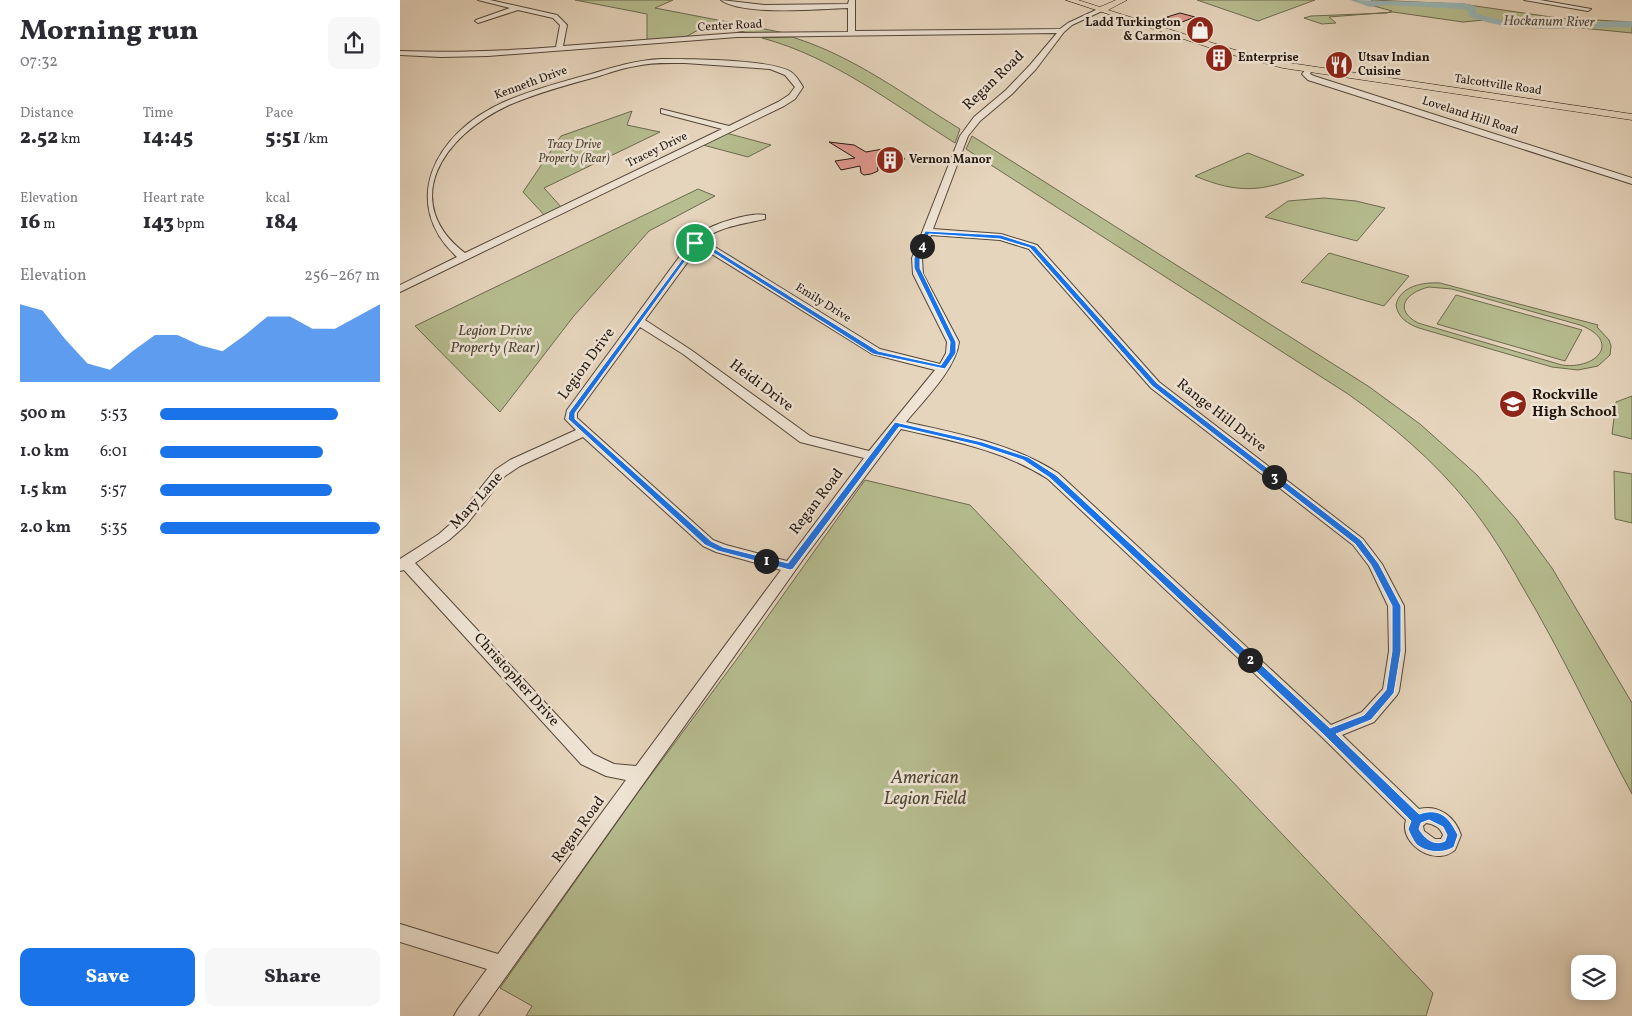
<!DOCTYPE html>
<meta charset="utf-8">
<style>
body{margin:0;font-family:Vollkorn,serif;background:#f7f7f7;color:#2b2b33;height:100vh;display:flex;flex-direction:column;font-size:19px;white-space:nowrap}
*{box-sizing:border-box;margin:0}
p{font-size:16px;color:#7c7c81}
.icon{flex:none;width:28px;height:28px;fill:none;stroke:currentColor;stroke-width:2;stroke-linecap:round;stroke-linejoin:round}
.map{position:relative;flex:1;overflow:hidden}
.panel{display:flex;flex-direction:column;background:#fff;width:400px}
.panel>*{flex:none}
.buttons{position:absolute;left:1171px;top:955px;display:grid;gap:10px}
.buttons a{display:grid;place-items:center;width:45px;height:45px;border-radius:10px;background:#fff;box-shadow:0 2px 12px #0003;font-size:25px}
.pin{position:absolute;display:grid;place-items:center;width:42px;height:42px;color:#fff;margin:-21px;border:2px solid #fff;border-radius:50%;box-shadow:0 1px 5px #0007}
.km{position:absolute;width:25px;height:25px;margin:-12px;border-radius:50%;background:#222;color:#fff;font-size:14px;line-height:25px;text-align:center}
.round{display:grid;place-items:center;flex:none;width:52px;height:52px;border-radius:10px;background:#f7f7f7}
.head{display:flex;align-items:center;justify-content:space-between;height:85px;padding:0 20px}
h1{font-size:28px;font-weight:800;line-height:38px}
.figures{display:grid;grid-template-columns:repeat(3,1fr);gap:8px;height:85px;padding:5px 20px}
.figures div{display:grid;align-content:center}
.figures b{font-size:21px;font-weight:800}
.figures small{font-size:14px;font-weight:400}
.figures p{font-size:14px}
.chart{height:140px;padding:10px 20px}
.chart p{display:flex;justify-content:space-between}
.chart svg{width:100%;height:90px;margin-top:5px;fill:#1a73e8;opacity:.7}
.action{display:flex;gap:10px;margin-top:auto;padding:10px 20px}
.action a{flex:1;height:58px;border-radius:10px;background:#1a73e8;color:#fff;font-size:20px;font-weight:800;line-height:58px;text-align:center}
.action a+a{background:#f7f7f7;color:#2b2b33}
ul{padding:0 20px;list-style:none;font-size:16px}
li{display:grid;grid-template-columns:80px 60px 1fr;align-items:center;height:38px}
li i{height:12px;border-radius:6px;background:#1a73e8}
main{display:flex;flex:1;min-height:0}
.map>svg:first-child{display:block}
.green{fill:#b6bd90;stroke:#6c6a50;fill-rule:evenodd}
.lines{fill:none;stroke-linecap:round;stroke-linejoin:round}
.river{fill:#98b7b8;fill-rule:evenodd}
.building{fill:#e0988f;stroke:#22170f}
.minor-casing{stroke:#53463a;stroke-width:2}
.major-casing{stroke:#22170f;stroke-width:1}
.minor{fill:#efe4d4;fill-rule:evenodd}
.major{fill:#e6d5bd;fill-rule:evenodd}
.route{fill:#1a73e8;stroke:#fff;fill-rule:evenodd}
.labels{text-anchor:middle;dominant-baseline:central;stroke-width:5;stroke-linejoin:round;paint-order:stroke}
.far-poi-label{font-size:12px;font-weight:bold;fill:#22170f;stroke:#efe4d4;text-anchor:start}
.far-street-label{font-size:12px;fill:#22170f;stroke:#efe4d4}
.far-park-label{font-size:12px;font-style:italic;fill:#4e4936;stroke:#efe4d4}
.far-water-label{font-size:14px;font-style:italic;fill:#4b4f4a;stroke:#efe4d4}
.street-label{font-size:15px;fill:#22170f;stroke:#efe4d4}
.park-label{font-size:15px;font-style:italic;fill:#4e4936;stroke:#efe4d4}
.poi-label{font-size:15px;font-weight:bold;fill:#22170f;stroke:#efe4d4;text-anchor:start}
.near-park-label{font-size:18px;font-style:italic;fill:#4e4936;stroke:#efe4d4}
</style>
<main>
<section class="panel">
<div class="head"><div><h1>Morning run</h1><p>07:32</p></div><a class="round"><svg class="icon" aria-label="share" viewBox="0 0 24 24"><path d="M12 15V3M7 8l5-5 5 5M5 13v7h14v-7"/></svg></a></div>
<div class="figures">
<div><p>Distance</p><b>2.52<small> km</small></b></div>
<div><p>Time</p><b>14:45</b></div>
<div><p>Pace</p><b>5:51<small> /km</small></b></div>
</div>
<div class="figures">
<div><p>Elevation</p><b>16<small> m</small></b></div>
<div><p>Heart rate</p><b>143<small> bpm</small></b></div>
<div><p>kcal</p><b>184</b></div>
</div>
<div class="chart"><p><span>Elevation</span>256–267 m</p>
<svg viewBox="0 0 160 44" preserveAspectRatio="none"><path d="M0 44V6L10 9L20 23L30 35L40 38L50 29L60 21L70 21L80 26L90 29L100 21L110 12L120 12L130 18L140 18L150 12L160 6V44z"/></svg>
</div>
<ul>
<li><b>500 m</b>5:53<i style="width:81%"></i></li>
<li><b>1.0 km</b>6:01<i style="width:74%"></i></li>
<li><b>1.5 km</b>5:57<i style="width:78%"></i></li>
<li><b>2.0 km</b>5:35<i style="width:100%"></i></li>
</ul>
<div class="action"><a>Save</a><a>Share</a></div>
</section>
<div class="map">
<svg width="1232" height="1016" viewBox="0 0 1232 1016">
<rect width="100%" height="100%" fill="#e6d5bd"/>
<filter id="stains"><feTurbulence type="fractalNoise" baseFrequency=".004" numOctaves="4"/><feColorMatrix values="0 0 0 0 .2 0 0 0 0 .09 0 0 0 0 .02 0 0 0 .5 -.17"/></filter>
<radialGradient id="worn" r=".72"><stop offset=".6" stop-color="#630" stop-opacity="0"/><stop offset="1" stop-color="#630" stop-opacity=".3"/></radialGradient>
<path class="green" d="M 175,0 L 273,0 L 255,8 L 385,33 L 355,34 L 307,25 L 284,38 L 247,41 L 247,14 Z
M 797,0 L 915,0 L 858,21 Z
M 952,0 L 969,3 L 973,1 L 971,0 L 1062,4 L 1158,18 L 1232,22 L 1232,33 L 1161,26 L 1134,26 L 1084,20 L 1063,22 L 993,12 L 929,17 L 936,23 L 922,24 L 904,18 L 911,16 L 987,13 L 992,11 Z
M 392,37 C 454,56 506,96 560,129 L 555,143 C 493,104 433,57 362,38 Z
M 232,111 L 227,125 L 260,132 L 144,188 L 163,209 L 146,217 L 123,192 L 161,136 Z
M 326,133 L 371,145 L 348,157 L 303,145 Z
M 572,136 L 968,386 L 1020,424 L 1077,475 L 1116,519 L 1152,568 L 1232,703 L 1232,794 C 1195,725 1162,653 1122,586 C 1106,557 1089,529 1068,503 C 1034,461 992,425 948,394 L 566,149 Z
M 848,153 L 904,175 C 862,192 838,194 795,176 Z
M 298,189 L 315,196 L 249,231 L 173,317 L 100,412 L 15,326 Z
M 924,198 L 956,201 L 985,208 L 957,241 L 865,217 L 888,201 Z
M 929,253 L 1009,276 L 984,306 L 901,282 Z
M 1040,283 L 1198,325 L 1197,327 L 1209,340 L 1211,346 L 1210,355 L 1198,366 L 1178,370 L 1152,367 L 1019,328 C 1008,324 998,318 996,305 C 1000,286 1023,282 1040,283 ZM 1029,287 L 1052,289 L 1180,325 C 1222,341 1197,370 1162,365 L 1018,323 C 992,309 1007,292 1029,287 Z
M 1056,295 L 1182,330 L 1165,361 L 1037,324 Z
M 1232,396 L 1232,439 L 1212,434 L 1216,402 Z
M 1214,471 L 1232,474 L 1232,523 L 1215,519 Z
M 465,480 L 570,505 L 1033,993 L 1026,1016 L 126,1016 L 132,1006 L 100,988 L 239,791 L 351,640 Z"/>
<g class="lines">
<path class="river" d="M 950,0 L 1064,3 L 1075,6 L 1077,13 C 1112,28 1191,22 1232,21 L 1232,27 C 1185,27 1111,35 1069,16 L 1067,10 L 1064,9 L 986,5 L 970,7 Z"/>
</g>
<path class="building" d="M 780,13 L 795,17 L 782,22 L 767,17 Z
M 429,142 L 454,145 L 466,152 L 494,147 L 505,159 L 486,163 L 477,162 L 478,171 L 471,174 L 464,175 L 461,173 L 460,166 L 441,170 L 435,161 L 455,158 Z"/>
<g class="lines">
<g class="minor-casing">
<path id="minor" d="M 78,0 L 90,0 L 157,15 L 167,25 L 163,46 L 337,33 L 448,32 L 448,8 C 419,9 342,16 321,0 L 365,5 L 448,4 L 449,0 L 455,0 L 455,31 L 660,29 L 668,23 L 698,9 L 702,9 L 702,11 L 672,25 L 664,32 L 636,69 L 612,94 L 580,121 L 568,136 L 533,229 L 601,234 L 637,245 L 759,382 L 963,539 L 982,564 L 1004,606 L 1005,651 L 999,691 L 997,695 L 974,722 L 942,735 L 1019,809 C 1039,804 1055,817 1061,835 L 1055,850 C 1051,853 1046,856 1040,856 C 1022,857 1000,839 1006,820 L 923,738 L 648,479 C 603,450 553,441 501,429 L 404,558 L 78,1016 L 54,1016 L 58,1009 L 87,969 L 0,942 L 0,924 L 98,954 L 226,780 L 206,776 L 181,764 L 4,570 L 0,571 L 0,559 L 39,534 L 56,519 L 95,470 L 110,460 L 176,430 L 165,419 L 167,410 L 291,241 C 295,239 297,235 300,233 C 313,224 350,212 365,215 L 365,219 C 348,223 314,227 302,242 L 315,247 L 480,349 L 540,364 L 546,353 L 547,342 L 513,274 L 512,258 L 560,136 L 574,117 L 606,90 L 630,65 L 657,33 L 337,37 L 88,56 L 41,57 L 0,55 L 0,51 C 52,53 104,51 156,47 L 160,25 L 153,18 L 118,10 L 78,23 L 75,21 L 76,20 L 110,8 ZM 531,235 L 600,240 L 629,249 L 751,388 L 953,545 L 969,566 L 988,606 L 989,651 L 983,689 L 962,712 L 931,725 L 658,473 C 611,443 559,434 506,422 C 523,401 556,369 559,342 L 523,274 L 522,258 ZM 298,248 L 307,251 L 472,354 L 535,370 L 469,451 L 410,436 L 291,350 L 245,320 ZM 240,327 L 283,354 L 400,442 L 464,458 L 387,561 L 326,545 L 313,540 L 177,418 L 177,413 ZM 183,437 L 303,546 L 316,552 L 381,570 L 236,766 L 214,764 L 193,754 L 15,563 L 49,540 L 66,525 L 105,476 L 120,466 ZM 1026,823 C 1034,824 1040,827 1043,835 L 1041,839 L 1035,839 L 1024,831 L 1023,826 Z
M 1124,0 L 1140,0 L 1191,9 L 1188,11 Z
M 261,59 C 288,59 371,59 391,72 C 397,76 399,81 403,87 L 395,99 L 384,106 L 0,292 L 0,285 L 57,257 C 0,205 32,134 104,102 C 132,90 161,82 191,74 C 214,67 237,60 261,59 ZM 285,63 L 370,69 L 385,75 L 395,87 L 389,95 L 378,102 L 329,126 L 261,109 L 261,113 L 322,129 L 65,253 C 0,203 40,137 109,105 C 137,93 166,85 196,77 C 209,73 222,68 236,66 C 252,62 269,63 285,63 Z
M 906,69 L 912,69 L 910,74 L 914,76 L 1232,178 L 1232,184 L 908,80 L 902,74 Z"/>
</g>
<g class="major-casing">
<path id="major" d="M 666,0 L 678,0 L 700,7 L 716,0 L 727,0 L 708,10 L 835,50 L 883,62 L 1232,114 L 1232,120 L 883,68 L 829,54 Z"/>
</g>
<use href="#minor" class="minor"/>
<use href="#major" class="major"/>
</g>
<path class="route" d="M 525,231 L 601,235 L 635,246 L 757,383 L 961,540 L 979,564 L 1001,606 L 1001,651 L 994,693 L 971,720 L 936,734 L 1019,814 C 1040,807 1049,817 1058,835 L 1054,847 C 1043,854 1026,853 1016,844 C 1013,840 1010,834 1008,829 L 1011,821 L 925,736 L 650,478 L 623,460 L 577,445 L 499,427 L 393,569 L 390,570 L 318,551 L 305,545 L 168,419 L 169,412 L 295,242 L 313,248 L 478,351 L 541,365 L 549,353 L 550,342 L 514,268 L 514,258 ZM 529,234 L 600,239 L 630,248 L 752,386 L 955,544 L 971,565 L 992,606 L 992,651 L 986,690 L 964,715 L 930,728 L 656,475 L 628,457 L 582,442 L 495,422 L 388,563 L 323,547 L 311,541 L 175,419 L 175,413 L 296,246 L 309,250 L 473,354 L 545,369 L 556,353 L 556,342 L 520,268 L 520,258 ZM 1029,820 L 1043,827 L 1047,835 L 1045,841 C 1034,846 1025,839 1019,829 L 1021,823 Z"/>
<defs>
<g id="shop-disc" transform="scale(1.4375)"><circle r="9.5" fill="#8f2418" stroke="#efe4d4"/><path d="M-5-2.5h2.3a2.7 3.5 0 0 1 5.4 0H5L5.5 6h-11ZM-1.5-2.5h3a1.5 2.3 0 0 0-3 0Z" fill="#fff"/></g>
<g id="building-disc" transform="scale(1.4375)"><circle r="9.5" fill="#8f2418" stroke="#efe4d4"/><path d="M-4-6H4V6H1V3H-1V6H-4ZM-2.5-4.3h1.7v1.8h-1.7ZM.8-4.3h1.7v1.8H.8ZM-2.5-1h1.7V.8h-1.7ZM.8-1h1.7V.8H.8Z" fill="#fff"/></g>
<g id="restaurant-disc" transform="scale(1.4375)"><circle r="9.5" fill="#8f2418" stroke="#efe4d4"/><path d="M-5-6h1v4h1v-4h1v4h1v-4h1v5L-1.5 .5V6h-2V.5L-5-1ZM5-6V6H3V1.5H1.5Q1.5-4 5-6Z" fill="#fff"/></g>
<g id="school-disc" transform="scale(1.4375)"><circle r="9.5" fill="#8f2418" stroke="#efe4d4"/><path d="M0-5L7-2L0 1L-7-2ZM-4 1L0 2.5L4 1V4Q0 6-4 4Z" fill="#fff"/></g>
</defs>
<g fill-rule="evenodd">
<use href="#shop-disc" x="800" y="30"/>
<use href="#building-disc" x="819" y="58"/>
<use href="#restaurant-disc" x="939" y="65"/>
<use href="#building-disc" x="490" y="160"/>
<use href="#school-disc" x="1113" y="404"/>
</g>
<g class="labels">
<g class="far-poi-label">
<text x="781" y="23" text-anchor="end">Ladd Turkington<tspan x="781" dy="14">&amp; Carmon</tspan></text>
<text x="838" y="58">Enterprise</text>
<text x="958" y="58">Utsav Indian<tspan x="958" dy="14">Cuisine</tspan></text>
<text x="509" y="160">Vernon Manor</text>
</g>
<g class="far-street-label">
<text transform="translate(330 26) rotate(-3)">Center Road</text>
<text transform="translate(131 83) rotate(-20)">Kenneth Drive</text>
<text transform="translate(1098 85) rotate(8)">Talcottville Road</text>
<text transform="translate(1070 116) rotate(18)">Loveland Hill Road</text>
<text transform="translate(257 150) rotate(-26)">Tracey Drive</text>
<text transform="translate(423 303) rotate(32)">Emily Drive</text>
</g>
<g class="far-park-label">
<text x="174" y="145">Tracy Drive<tspan x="174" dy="14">Property (Rear)</tspan></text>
</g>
<g class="far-water-label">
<text transform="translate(1149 22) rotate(1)">Hockanum River</text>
</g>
<g class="street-label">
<text transform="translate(594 81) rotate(-44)">Regan Road</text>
<text transform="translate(187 364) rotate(-54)">Legion Drive</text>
<text transform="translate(361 386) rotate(37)">Heidi Drive</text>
<text transform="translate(821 416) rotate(38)">Range Hill Drive</text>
<text transform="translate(77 501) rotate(-48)">Mary Lane</text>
<text transform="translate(417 502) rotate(-53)">Regan Road</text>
<text transform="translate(116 680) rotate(48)">Christopher Drive</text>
<text transform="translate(179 830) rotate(-54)">Regan Road</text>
</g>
<g class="park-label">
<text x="95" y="331">Legion Drive<tspan x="95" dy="17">Property (Rear)</tspan></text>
</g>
<g class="poi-label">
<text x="1132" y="395">Rockville<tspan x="1132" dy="17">High School</tspan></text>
</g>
<g class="near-park-label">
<text x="525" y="778">American<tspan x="525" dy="21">Legion Field</tspan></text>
</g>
</g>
<rect width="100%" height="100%" filter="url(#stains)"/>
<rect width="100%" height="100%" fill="url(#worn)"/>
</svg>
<div class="buttons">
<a><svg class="icon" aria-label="layers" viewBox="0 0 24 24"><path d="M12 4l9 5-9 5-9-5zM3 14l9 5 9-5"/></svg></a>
</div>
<div class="pin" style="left:295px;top:243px;background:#1e9e55"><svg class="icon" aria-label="arrive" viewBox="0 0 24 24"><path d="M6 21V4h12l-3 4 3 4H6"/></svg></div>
<b class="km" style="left:366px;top:561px">1</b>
<b class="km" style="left:850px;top:660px">2</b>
<b class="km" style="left:874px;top:477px">3</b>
<b class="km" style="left:522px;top:246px">4</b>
</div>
</main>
